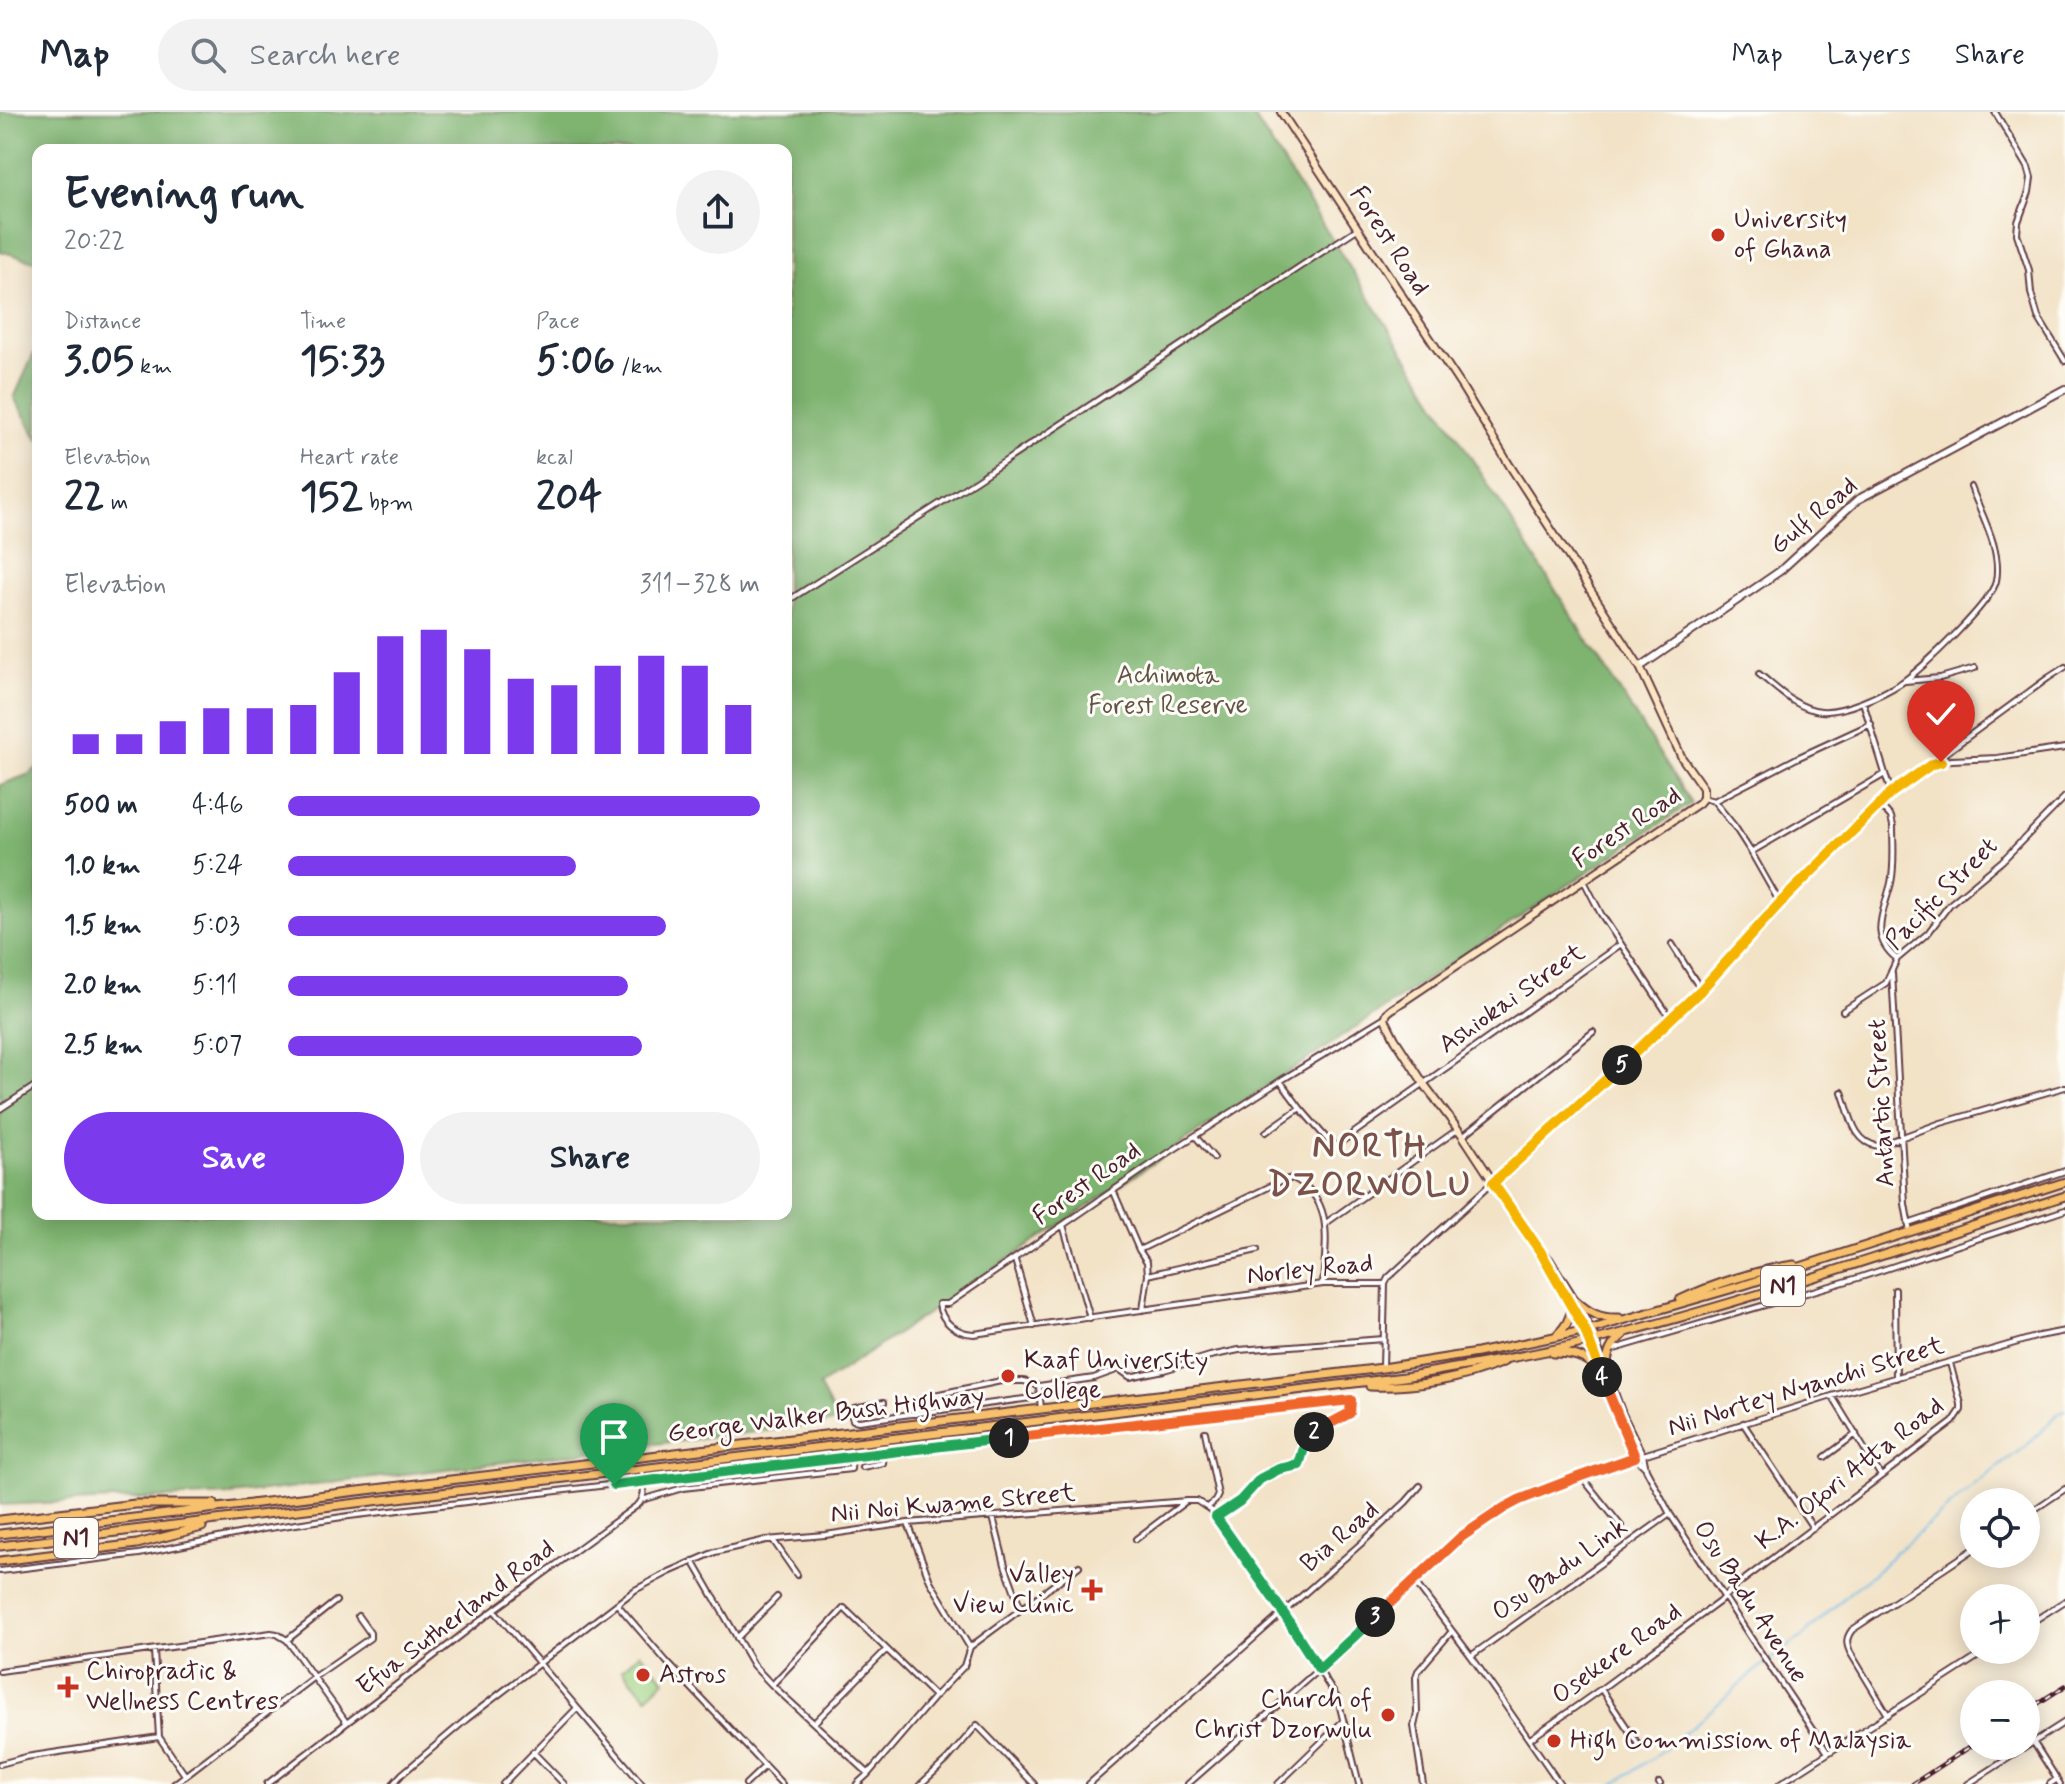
<!DOCTYPE html>
<meta charset="utf-8">
<style>
body{margin:0;font-family:Mynerve,sans-serif;background:#f2f2f3;color:#1f2937;height:100vh;display:flex;flex-direction:column;font-size:30px;white-space:nowrap}
*{box-sizing:border-box;margin:0}
p{font-size:26px;color:#747a83}
.icon{flex:none;width:44px;height:44px;fill:none;stroke:currentColor;stroke-width:2;stroke-linecap:round;stroke-linejoin:round}
.map{position:relative;flex:1;overflow:hidden}
.panel{position:absolute;left:32px;top:32px;width:760px;height:1076px;display:flex;flex-direction:column;background:#fff;border-radius:16px;box-shadow:0 4px 20px #0003}
.panel>*{flex:none}
.buttons{position:absolute;left:1960px;top:1376px;display:grid;gap:16px}
.buttons a{display:grid;place-items:center;width:80px;height:80px;border-radius:50%;background:#fff;box-shadow:0 4px 20px #0003;font-size:40px}
.pin{position:absolute;display:grid;place-items:center;width:68px;height:68px;color:#fff;margin:-82px -34px;border-radius:50% 50% 50% 0;rotate:-45deg;box-shadow:0 0 8px #0007}
.pin .icon{rotate:45deg}
.km{position:absolute;width:40px;height:40px;margin:-20px;border-radius:50%;background:#222;color:#fff;font-size:22px;line-height:40px;text-align:center}
.round{display:grid;place-items:center;flex:none;width:84px;height:84px;border-radius:42px;background:#f2f2f3}
.overview{display:flex;align-items:center;justify-content:space-between;height:136px;padding:0 32px}
h1{font-size:44px;font-weight:800;line-height:60px}
.stats{display:grid;grid-template-columns:repeat(3,1fr);gap:12px;height:136px;padding:8px 32px}
.stats div{display:grid;align-content:center}
.stats b{font-size:40px;font-weight:800}
.stats small{font-size:22px;font-weight:400}
.stats p{font-size:22px}
.chart{height:224px;padding:16px 32px}
.chart p{display:flex;justify-content:space-between}
.chart svg{width:100%;height:144px;margin-top:8px;stroke:#7c3aed;stroke-width:6}
.cta{display:flex;gap:16px;margin-top:auto;padding:16px 32px}
.cta a{flex:1;height:92px;border-radius:48px;background:#7c3aed;color:#fff;font-size:32px;font-weight:800;line-height:92px;text-align:center}
.cta a+a{background:#f2f2f3;color:#1f2937}
ul{padding:0 32px;list-style:none;font-size:26px}
li{display:grid;grid-template-columns:128px 96px 1fr;align-items:center;height:60px}
li i{height:20px;border-radius:10px;background:#7c3aed}
header{display:flex;align-items:center;gap:48px;box-sizing:border-box;height:112px;padding:0 40px;background:#fff;border-bottom:2px solid #e0e1e3}
header strong{font-size:38px}
nav{display:flex;gap:44px;margin-inline-start:auto;font-size:28px}
.search{width:560px;height:72px;background:#f2f2f3;display:flex;align-items:center;gap:20px;box-sizing:border-box;padding:0 28px;border-radius:44px;color:#747a83;font-size:30px}
.map>svg:first-child{display:block}
.green{fill:#9ed181;stroke:#747856;stroke-width:2}
.forest{fill:#7eb36f;stroke:#64694d;stroke-width:2}
.lines{fill:none;stroke-linecap:round;stroke-linejoin:round}
.stream{stroke:#68b8e3;stroke-width:2}
.minor-casing{stroke:#633c42;stroke-width:8}
.tertiary-casing{stroke:#633c42;stroke-width:10}
.secondary-casing{stroke:#633c42;stroke-width:10}
.trunk-casing{stroke:#633c42;stroke-width:11}
.minor{stroke:#fff;stroke-width:4}
.tertiary{stroke:#fff;stroke-width:6}
.secondary{stroke:#fce6c4;stroke-width:6}
.trunk{stroke:#f7c06c;stroke-width:7}
.rail-casing{stroke:#4a1f2b;stroke-width:5}
.rail{stroke:#fdfcf7;stroke-width:2;stroke-dasharray:6;stroke-linecap:butt}
.split-1-casing{stroke:#fff;stroke-width:16}
.split-2-casing{stroke:#fff;stroke-width:16}
.split-3-casing{stroke:#fff;stroke-width:16}
.split-4-casing{stroke:#fff;stroke-width:16}
.split-5-casing{stroke:#fff;stroke-width:16}
.split-6-casing{stroke:#fff;stroke-width:16}
.split-1{stroke:#22a559;stroke-width:10}
.split-2{stroke:#f0652b;stroke-width:10}
.split-3{stroke:#22a559;stroke-width:10}
.split-4{stroke:#f0652b;stroke-width:10}
.split-5{stroke:#f5b400;stroke-width:10}
.split-6{stroke:#f5b400;stroke-width:10}
.poi-dot{fill:#c8321e;stroke:#fdfcf7;stroke-width:3}
.labels{text-anchor:middle;dominant-baseline:central;stroke-width:6;stroke-linejoin:round;paint-order:stroke}
.shield{fill:#fdfcf7;stroke:#806168;stroke-width:2}
.shield-label{font-size:24px;font-weight:bold;fill:#4a1f2b}
.poi-label{font-size:26px;fill:#4a1f2b;stroke:#fdfcf7;text-anchor:start}
.street-label{font-size:26px;fill:#4a1f2b;stroke:#fdfcf7}
.park-label{font-size:26px;fill:#635445;stroke:#fdfcf7}
.district-label{font-size:34px;font-weight:bold;letter-spacing:2px;fill:#7b534a;stroke:#fdfcf7}
</style>
<header>
<strong>Map</strong>
<div class="search"><svg class="icon" aria-label="search" viewBox="0 0 24 24"><circle cx="10" cy="10" r="6"/><path d="M15 15l6 6"/></svg>Search here</div>
<nav><a>Map</a><a>Layers</a><a>Share</a></nav>
</header>
<div class="map">
<svg width="2065" height="1672" viewBox="0 0 2065 1672">
<rect width="100%" height="100%" fill="#fdfcf7"/>
<filter id="ink" filterUnits="userSpaceOnUse"><feTurbulence type="fractalNoise" baseFrequency=".0125" numOctaves="2"/><feDisplacementMap in="SourceGraphic" scale="16" xChannelSelector="R" yChannelSelector="G"/><feConvolveMatrix kernelMatrix="1 2 1 2 8 2 1 2 1" color-interpolation-filters="sRGB"/></filter>
<filter id="wash" filterUnits="userSpaceOnUse"><feTurbulence type="fractalNoise" baseFrequency=".006" numOctaves="4" result="noise"/><feDisplacementMap in="SourceGraphic" scale="32" xChannelSelector="R" yChannelSelector="G"/><feGaussianBlur stdDeviation="1.8" result="paint"/><feColorMatrix in="noise" values="0 0 0 0 0 0 0 0 0 0 0 0 0 0 0 0 0 1.4 0 .05"/><feComposite in="paint" operator="in"/></filter>
<g filter="url(#wash)">
<rect width="100%" height="100%" fill="#f2e2c6"/>
<path class="green" d="M 640,1541 L 665,1568 L 647,1585 L 622,1557 Z"/>
<path class="forest" d="M 0,0 L 1251,0 L 1691,691 L 819,1274 L 838,1310 L 230,1383 L 0,1393 L 0,673 L 30,662 L 38,655 L 38,1102 L 786,1102 L 786,38 L 38,38 L 38,150 L 0,139 L 0,119 L 2,110 L 0,109 Z
M 36,237 L 38,238 L 38,327 L 14,286 Z"/>
<g class="lines">
<path class="stream" d="M 1614,1672 L 1654,1645 L 1701,1607 L 1754,1560 L 1804,1523 L 1849,1481 L 1879,1457 L 1896,1439 L 1906,1432 L 1976,1372 L 2032,1329 L 2058,1302 L 2065,1298"/>
</g>
</g>
<g filter="url(#ink)">
<g class="lines">
<g class="minor-casing">
<path id="minor" d="M 1995,0 L 2028,55 L 2031,66 L 2029,80 L 2018,110 L 2017,122 L 2029,158 L 2031,181 L 2038,205 L 2065,249
M 786,490 L 975,369 L 1357,117
M 1759,562 C 1777,576 1796,597 1821,599 C 1843,601 1882,583 1901,571 C 1921,558 1992,490 1996,469 C 2002,438 1982,404 1971,375
M 1905,569 L 1940,566 L 1975,556
M 1863,590 L 1891,681
M 1938,650 L 1952,648 L 1997,646 L 2065,636
M 1703,686 L 1714,689 L 1735,715 L 1751,740 L 1780,791
M 1714,689 L 1797,646 L 1871,612
M 1880,693 L 1891,705 L 1893,714 C 1893,732 1895,753 1891,771 C 1884,800 1868,824 1897,847
M 1751,740 L 1885,662
M 1584,769 L 1601,802 L 1671,907
M 1672,832 L 1701,878
M 1892,861 L 1905,1092 L 1910,1120
M 1843,899 L 1886,871 L 1897,847 L 1928,821 L 1950,792 L 2002,749 L 2065,685
M 1385,905 L 1280,969 L 1159,1047 L 948,1192 L 939,1192 C 941,1210 956,1221 974,1222 L 1323,1172 L 1385,1172
M 1280,969 L 1300,996 L 1334,1035 L 1621,832
M 1842,980 C 1850,1001 1853,1031 1878,1034 L 1941,1011 L 2065,975
M 0,997 L 38,972
M 1266,1020 L 1300,996
M 1464,1023 L 1593,920
M 1195,1024 L 1214,1046
M 1113,1078 L 1139,1138 L 1147,1150 L 1148,1163 L 1143,1198
M 1326,1111 L 1457,1018
M 1908,1112 L 2065,1059
M 1063,1113 L 1090,1206
M 1139,1138 L 1281,1069 L 1293,1066 C 1336,1088 1325,1133 1323,1172
M 1015,1148 L 1034,1214
M 1148,1163 L 1257,1138
M 1385,1172 L 1388,1166 L 1671,907 L 1735,841 L 1780,791 L 1891,681 L 2048,566 L 2065,555
M 1895,1178 L 1896,1266
M 1596,1228 L 1623,1302 L 1643,1343 L 1646,1357 L 1670,1402 L 1751,1526 L 1828,1641
M 1590,1229 L 1609,1283 L 1635,1345 L 1645,1355
M 1611,1238 L 1861,1165 L 2065,1098
M 1383,1256 L 1385,1172
M 1039,1274 L 1041,1298
M 1832,1284 L 1881,1364
M 884,1290 L 854,1296 L 851,1301 L 853,1308 L 859,1309 L 1039,1285
M 916,1302 L 918,1289 L 925,1285 L 1001,1269 L 1024,1269 L 1039,1274 L 1094,1266 L 1119,1257 L 1130,1265 L 1134,1264 L 1164,1258 L 1210,1244 L 1239,1238 L 1383,1227
M 1743,1311 L 1813,1416
M 1205,1320 L 1218,1383 L 1215,1389 L 1208,1395
M 1825,1345 L 1856,1322
M 862,1355 L 883,1351 L 884,1340
M 1581,1364 L 1621,1414
M 642,1388 L 683,1376 L 851,1357 L 852,1344
M 2026,1403 L 2065,1377
M 993,1405 L 1005,1453 L 1021,1497
M 908,1411 L 930,1469 L 969,1534
M 1136,1427 L 1185,1390
M 773,1428 L 797,1463
M 693,1449 L 753,1553 L 772,1573 L 868,1661
M 0,1459 L 139,1442 L 263,1417 L 349,1404 L 884,1340 L 1351,1288 L 1350,1301 L 1312,1321 L 1306,1329 L 1299,1353 L 1279,1357 L 1270,1361 L 1260,1367 L 1240,1389 L 1216,1405
M 1414,1469 L 1471,1544 L 1560,1672
M 617,1492 L 666,1549 L 782,1672
M 494,1498 L 642,1672
M 2026,1514 L 2065,1489
M 737,1526 L 777,1485
M 287,1528 L 336,1489
M 154,1538 L 159,1625 L 185,1663
M 1471,1544 L 1670,1402
M 0,1559 L 271,1521 L 277,1522 L 287,1528 L 346,1610
M 772,1573 L 844,1496 L 935,1584
M 1601,1577 L 1638,1632
M 1888,1603 L 1850,1540 C 1846,1531 1846,1526 1852,1518 L 1974,1437
M 814,1611 L 886,1538
M 1530,1627 L 1601,1577 L 1719,1490 L 1733,1476 L 1953,1310 L 1961,1298 L 1961,1292 L 1950,1251
M 2034,1631 L 2060,1672
M 533,1640 L 564,1672
M 0,1652 L 26,1645 L 159,1625
M 1659,1671 L 1660,1672
M 174,1672 L 314,1565 L 370,1526 L 370,1521 L 358,1504
M 267,1672 L 494,1498 L 639,1392 C 647,1382 643,1369 642,1358
M 393,1672 L 402,1662 L 468,1606 L 635,1478 L 669,1460 L 715,1440 L 766,1428 L 825,1423 L 908,1411 L 1187,1389 L 1197,1389 L 1212,1399 L 1282,1499 L 1331,1577 L 1338,1587 L 1359,1672
M 503,1672 L 576,1597
M 746,1672 L 765,1654
M 857,1672 L 868,1662 L 935,1584 L 964,1554 L 970,1535 L 1079,1454
M 921,1672 L 947,1648 L 977,1613 L 1034,1672
M 1089,1672 L 1365,1428 L 1406,1390 L 1420,1374
M 1188,1672 L 1319,1557 L 1461,1425 L 1508,1393 L 1581,1364 L 1643,1343 L 1832,1284 L 2039,1224 L 2065,1219
M 1278,1672 L 1342,1610
M 1423,1672 L 1414,1614 L 1417,1601 L 1416,1565 L 1418,1559 L 1452,1519
M 1780,1672 L 1988,1538
M 1968,1672 L 2065,1610
M 2050,1672 L 2057,1667"/>
</g>
<g class="tertiary-casing">
<path id="tertiary" d="M 1640,555 L 1780,459 L 1857,388 L 2065,277"/>
</g>
<g class="secondary-casing">
<path id="secondary" d="M 1281,0 L 1462,275 L 1510,354 L 1640,555 L 1682,646 L 1703,676 L 1703,686 L 1699,691 L 1392,897 L 1387,901 L 1385,907 L 1395,927 L 1424,972 L 1463,1024 L 1524,1117 L 1540,1139 L 1549,1147 L 1575,1188 L 1596,1228
M 1541,1143 L 1590,1229"/>
</g>
<g class="trunk-casing">
<path id="trunk" d="M 1575,1188 C 1589,1201 1600,1207 1619,1206
M 1680,1188 C 1711,1173 1761,1157 1794,1153
M 1558,1222 C 1566,1215 1570,1207 1572,1196
M 1553,1241 C 1573,1241 1584,1244 1599,1258
M 1606,1256 C 1608,1241 1610,1233 1623,1223
M 1370,1274 C 1414,1276 1463,1267 1503,1250
M 0,1408 L 135,1392 L 214,1392
M 0,1422 L 1383,1256 L 1477,1241 L 1592,1217 L 1744,1173 L 2065,1070
M 0,1434 L 1404,1265 C 1468,1253 1532,1244 1595,1228 C 1754,1188 1909,1134 2065,1084
M 0,1449 L 137,1432 L 202,1415"/>
</g>
<use href="#minor" class="minor"/>
<use href="#tertiary" class="tertiary"/>
<use href="#secondary" class="secondary"/>
<use href="#trunk" class="trunk"/>
<g class="rail-casing">
<path id="rail" d="M 2026,1599 L 2065,1574
M 1913,1672 L 1974,1632"/>
</g>
<use href="#rail" class="rail"/>
</g>
</g>
<g class="lines" filter="url(#ink)">
<g class="split-1-casing">
<path id="split-1" d="M 614,1373 L 1009,1326"/>
</g>
<g class="split-2-casing">
<path id="split-2" d="M 1009,1326 L 1351,1288 L 1350,1301 L 1314,1320"/>
</g>
<g class="split-3-casing">
<path id="split-3" d="M 1314,1320 L 1306,1329 L 1299,1353 L 1279,1357 L 1260,1367 L 1240,1389 L 1216,1405 L 1282,1499 L 1319,1557 L 1375,1505"/>
</g>
<g class="split-4-casing">
<path id="split-4" d="M 1375,1505 L 1461,1425 L 1504,1396 L 1519,1388 L 1581,1364 L 1635,1345 L 1602,1265"/>
</g>
<g class="split-5-casing">
<path id="split-5" d="M 1602,1265 L 1585,1218 L 1540,1139 L 1493,1071 L 1622,953"/>
</g>
<g class="split-6-casing">
<path id="split-6" d="M 1622,953 L 1701,878 L 1780,791 L 1891,681 L 1932,652 L 1941,650"/>
</g>
<use href="#split-1" class="split-1"/>
<use href="#split-2" class="split-2"/>
<use href="#split-3" class="split-3"/>
<use href="#split-4" class="split-4"/>
<use href="#split-5" class="split-5"/>
<use href="#split-6" class="split-6"/>
</g>
<g class="poi-dot">
<circle cx="1718" cy="123" r="8"/>
<circle cx="1008" cy="1264" r="8"/>
<path d="M1088 1466h8v8h8v8h-8v8h-8v-8h-8v-8h8z"/>
<circle cx="643" cy="1563" r="8"/>
<path d="M64 1563h8v8h8v8h-8v8h-8v-8h-8v-8h8z"/>
<circle cx="1388" cy="1603" r="8"/>
<circle cx="1554" cy="1629" r="8"/>
</g>
<g class="labels">
<g class="shield">
<rect x="1761" y="1154" width="44" height="40" rx="6"/>
<rect x="54" y="1406" width="44" height="40" rx="6"/>
</g>
<g class="shield-label">
<text x="1783" y="1174">N1</text>
<text x="76" y="1426">N1</text>
</g>
<g class="poi-label">
<text x="1734" y="108">University<tspan x="1734" dy="30">of Ghana</tspan></text>
<text x="1024" y="1249">Kaaf University<tspan x="1024" dy="30">College</tspan></text>
<text x="1074" y="1463" text-anchor="end">Valley<tspan x="1074" dy="30">View Clinic</tspan></text>
<text x="86" y="1560">Chiropractic &amp;<tspan x="86" dy="30">Wellness Centres</tspan></text>
<text x="659" y="1563">Astros</text>
<text x="1372" y="1588" text-anchor="end">Church of<tspan x="1372" dy="30">Christ Dzorwulu</tspan></text>
<text x="1570" y="1629">High Commission of Malaysia</text>
</g>
<g class="street-label">
<text transform="translate(1389 129) rotate(57)">Forest Road</text>
<text transform="translate(1814 404) rotate(-40)">Gulf Road</text>
<text transform="translate(1627 716) rotate(-34)">Forest Road</text>
<text transform="translate(1942 782) rotate(-45)">Pacific Street</text>
<text transform="translate(1512 887) rotate(-35)">Ashiokai Street</text>
<text transform="translate(1882 991) rotate(-93)">Antartic Street</text>
<text transform="translate(1087 1072) rotate(-35)">Forest Road</text>
<text transform="translate(1310 1158) rotate(-6)">Norley Road</text>
<text transform="translate(1806 1275) rotate(-17)">Nii Nortey Nyanchi Street</text>
<text transform="translate(826 1303) rotate(-7)">George Walker Bush Highway</text>
<text transform="translate(1850 1362) rotate(-38)">K.A. Ofori Atta Road</text>
<text transform="translate(953 1392) rotate(-5)">Nii Noi Kwame Street</text>
<text transform="translate(1340 1425) rotate(-41)">Bia Road</text>
<text transform="translate(1560 1458) rotate(-35)">Osu Badu Link</text>
<text transform="translate(1750 1490) rotate(57)">Osu Badu Avenue</text>
<text transform="translate(456 1506) rotate(-37)">Efua Sutherland Road</text>
<text transform="translate(1617 1542) rotate(-36)">Osekere Road</text>
</g>
<g class="park-label">
<text x="1168" y="564">Achimota<tspan x="1168" dy="30">Forest Reserve</tspan></text>
</g>
<g class="district-label">
<text x="1370" y="1034">NORTH<tspan x="1370" dy="39">DZORWOLU</tspan></text>
</g>
</g>
</svg>
<div class="buttons">
<a><svg class="icon" aria-label="locate" viewBox="0 0 24 24"><circle cx="12" cy="12" r="6"/><path d="M12 2v4M12 18v4M2 12h4M18 12h4"/></svg></a>
<a>+</a>
<a>−</a>
</div>
<div class="pin" style="left:614px;top:1373px;background:#1e9e55"><svg class="icon" aria-label="arrive" viewBox="0 0 24 24"><path d="M6 21V4h12l-3 4 3 4H6"/></svg></div>
<div class="pin" style="left:1941px;top:650px;background:#d93025"><svg class="icon" aria-label="check" viewBox="0 0 24 24"><path d="M5 12l5 5 9-10"/></svg></div>
<b class="km" style="left:1009px;top:1326px">1</b>
<b class="km" style="left:1314px;top:1320px">2</b>
<b class="km" style="left:1375px;top:1505px">3</b>
<b class="km" style="left:1602px;top:1265px">4</b>
<b class="km" style="left:1622px;top:953px">5</b>
<section class="panel">
<div class="overview"><div><h1>Evening run</h1><p>20:22</p></div><a class="round"><svg class="icon" aria-label="share" viewBox="0 0 24 24"><path d="M12 15V3M7 8l5-5 5 5M5 13v7h14v-7"/></svg></a></div>
<div class="stats">
<div><p>Distance</p><b>3.05<small> km</small></b></div>
<div><p>Time</p><b>15:33</b></div>
<div><p>Pace</p><b>5:06<small> /km</small></b></div>
</div>
<div class="stats">
<div><p>Elevation</p><b>22<small> m</small></b></div>
<div><p>Heart rate</p><b>152<small> bpm</small></b></div>
<div><p>kcal</p><b>204</b></div>
</div>
<div class="chart"><p><span>Elevation</span>311–328 m</p>
<svg viewBox="0 0 160 44" preserveAspectRatio="none"><path d="M5 44V38M15 44V38M25 44V34M35 44V30M45 44V30M55 44V29M65 44V19M75 44V8M85 44V6M95 44V12M105 44V21M115 44V23M125 44V17M135 44V14M145 44V17M155 44V29"/></svg>
</div>
<ul>
<li><b>500 m</b>4:46<i style="width:100%"></i></li>
<li><b>1.0 km</b>5:24<i style="width:61%"></i></li>
<li><b>1.5 km</b>5:03<i style="width:80%"></i></li>
<li><b>2.0 km</b>5:11<i style="width:72%"></i></li>
<li><b>2.5 km</b>5:07<i style="width:75%"></i></li>
</ul>
<div class="cta"><a>Save</a><a>Share</a></div>
</section>
</div>
